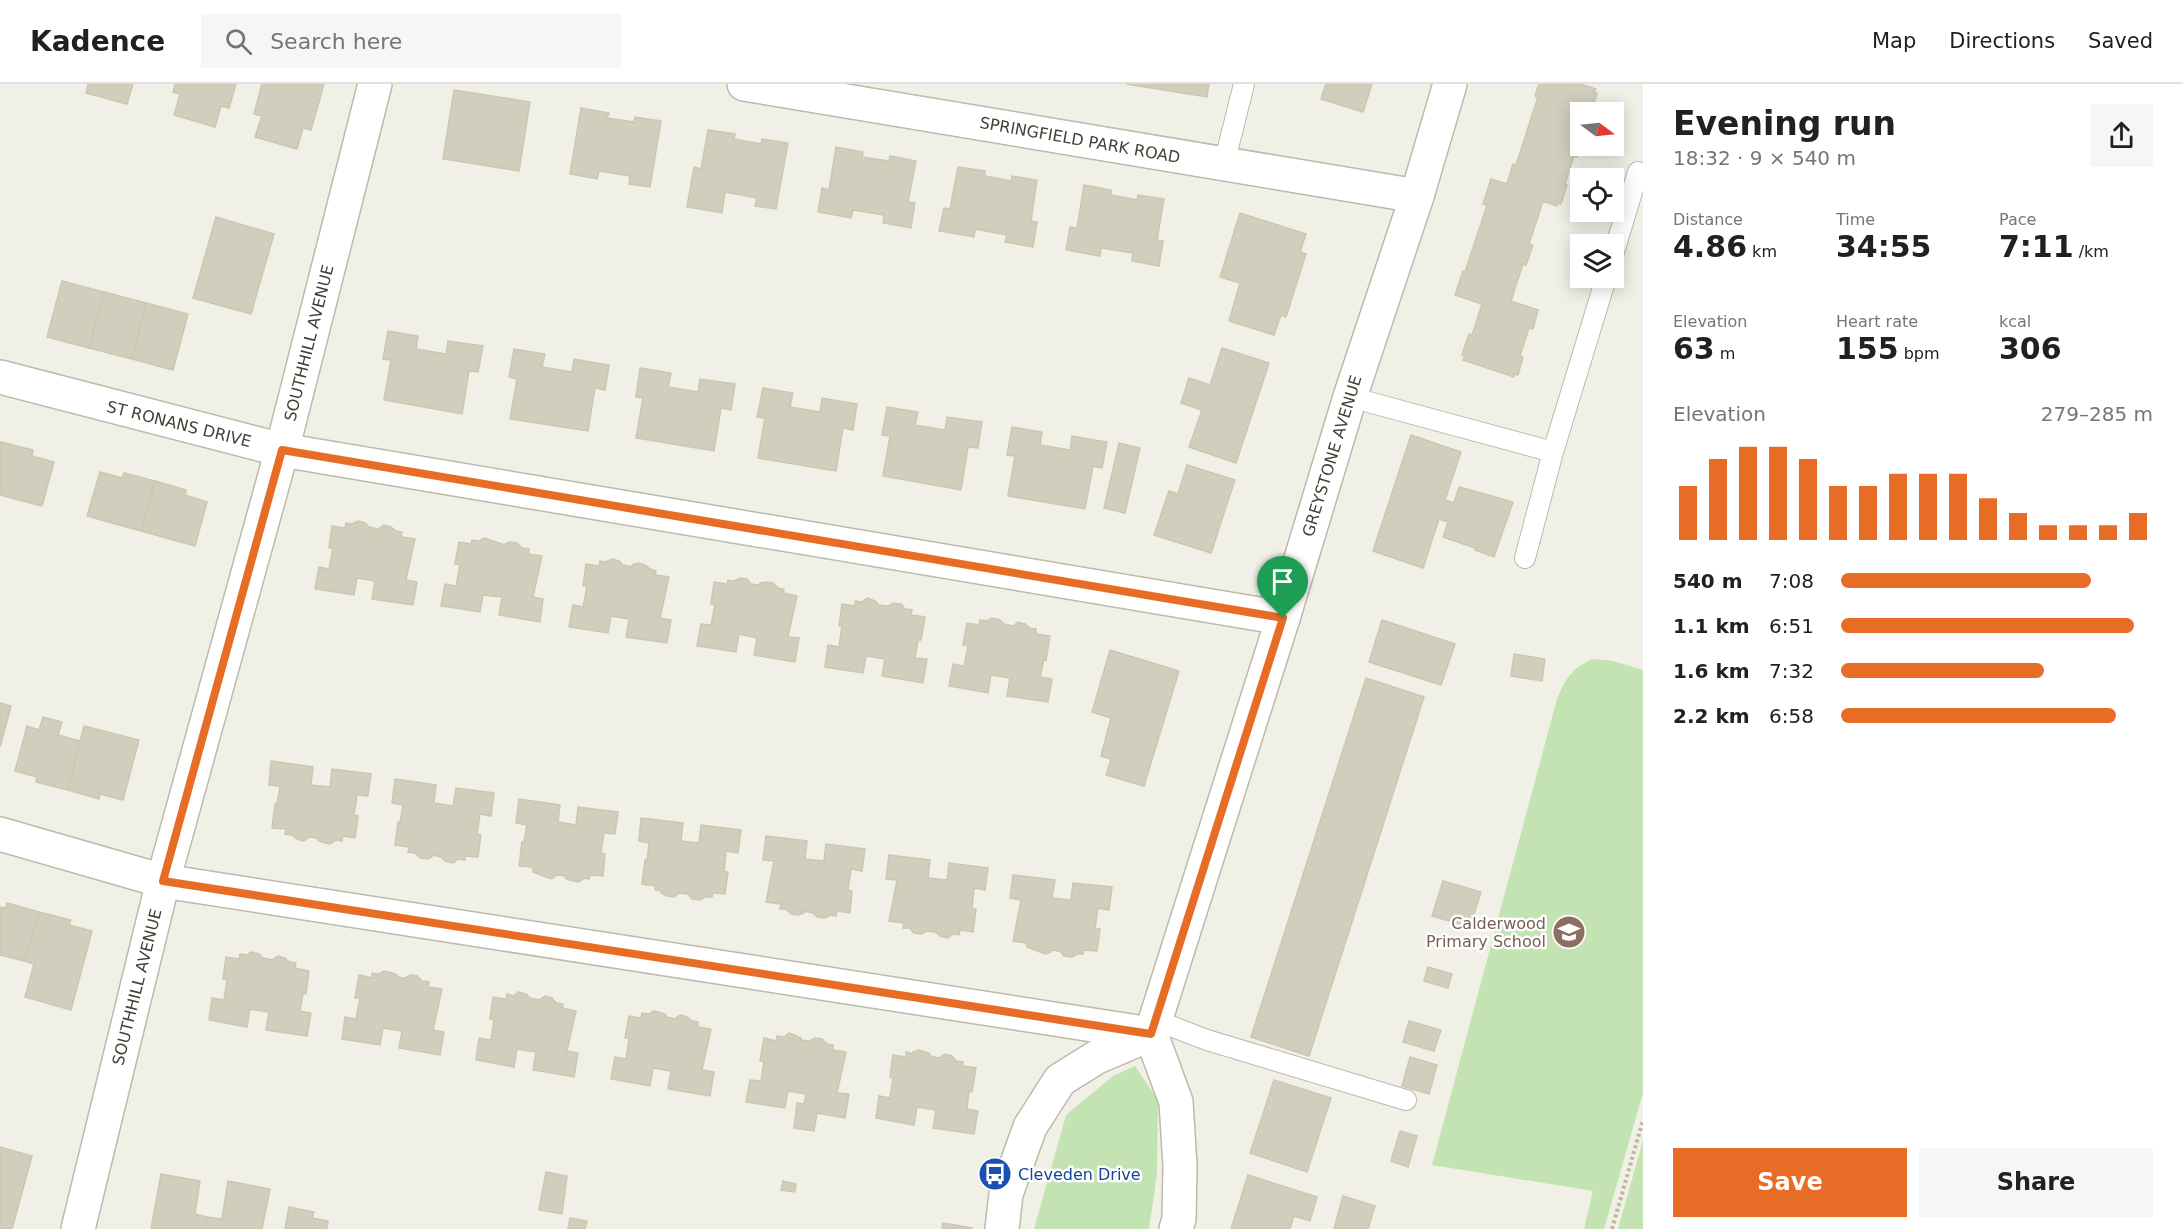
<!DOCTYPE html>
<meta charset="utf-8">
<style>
body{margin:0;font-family:"DejaVu Sans",sans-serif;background:#f6f6f6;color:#202124;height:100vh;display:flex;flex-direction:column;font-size:22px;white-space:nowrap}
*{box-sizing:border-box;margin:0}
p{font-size:20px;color:#757577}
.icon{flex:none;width:33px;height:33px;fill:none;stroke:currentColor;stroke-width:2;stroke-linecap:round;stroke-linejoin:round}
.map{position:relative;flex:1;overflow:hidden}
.drawer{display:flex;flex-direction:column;background:#fff;width:540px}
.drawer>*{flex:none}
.needle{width:39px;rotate:105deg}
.fabs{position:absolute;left:1570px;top:18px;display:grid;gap:12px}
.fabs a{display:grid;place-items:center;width:54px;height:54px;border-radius:0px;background:#fff;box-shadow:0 3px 15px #0003;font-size:30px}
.pin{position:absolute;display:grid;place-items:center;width:51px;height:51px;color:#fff;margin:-62px -26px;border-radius:50% 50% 50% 0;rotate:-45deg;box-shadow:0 0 6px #0007}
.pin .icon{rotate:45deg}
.round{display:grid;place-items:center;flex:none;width:63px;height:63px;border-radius:0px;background:#f6f6f6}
.headline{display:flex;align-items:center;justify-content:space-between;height:102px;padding:0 30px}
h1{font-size:33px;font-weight:700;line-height:45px}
.metrics{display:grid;grid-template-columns:repeat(3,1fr);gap:9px;height:102px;padding:6px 30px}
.metrics div{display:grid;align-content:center}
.metrics b{font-size:30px;font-weight:700}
.metrics small{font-size:16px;font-weight:400}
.metrics p{font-size:16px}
.chart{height:168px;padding:12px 30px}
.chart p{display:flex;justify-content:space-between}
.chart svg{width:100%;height:108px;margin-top:6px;stroke:#e76d27;stroke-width:6}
.cta{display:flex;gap:12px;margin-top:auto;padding:12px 30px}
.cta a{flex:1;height:69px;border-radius:0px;background:#e76d27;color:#fff;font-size:24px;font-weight:700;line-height:69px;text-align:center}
.cta a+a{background:#f6f6f6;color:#202124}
ul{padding:0 30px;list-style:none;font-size:20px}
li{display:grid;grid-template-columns:96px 72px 1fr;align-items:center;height:45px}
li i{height:15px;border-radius:8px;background:#e76d27}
header{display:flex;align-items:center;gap:36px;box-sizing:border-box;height:84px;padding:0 30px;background:#fff;border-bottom:2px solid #e0e0e0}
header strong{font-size:28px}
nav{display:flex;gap:33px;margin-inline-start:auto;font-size:21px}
.search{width:420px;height:54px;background:#f6f6f6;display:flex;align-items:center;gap:15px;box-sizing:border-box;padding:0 21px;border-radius:0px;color:#757577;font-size:22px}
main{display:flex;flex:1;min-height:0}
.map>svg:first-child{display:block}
.green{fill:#c3e3b2}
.building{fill:#d2cebd;stroke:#ccc7b0;stroke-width:1.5}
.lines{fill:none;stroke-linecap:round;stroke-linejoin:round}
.service-casing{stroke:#bcbaaa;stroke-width:22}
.minor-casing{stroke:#bcbaaa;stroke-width:36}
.tertiary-casing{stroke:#bcbaaa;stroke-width:36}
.path{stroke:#bdb89c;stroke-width:4;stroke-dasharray:3 3;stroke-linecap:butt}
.service{stroke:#fff;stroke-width:20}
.minor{stroke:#fff;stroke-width:33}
.tertiary{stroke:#fff;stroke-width:33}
.route-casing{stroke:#fff;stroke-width:12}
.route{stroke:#e76d27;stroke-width:8}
.labels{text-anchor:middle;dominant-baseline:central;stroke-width:5;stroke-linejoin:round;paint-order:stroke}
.street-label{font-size:16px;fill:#444136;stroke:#fff}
.education-label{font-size:16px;fill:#785e54;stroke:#fff;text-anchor:end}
.transit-label{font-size:16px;fill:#164399;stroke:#fff;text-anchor:start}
</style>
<header>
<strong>Kadence</strong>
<div class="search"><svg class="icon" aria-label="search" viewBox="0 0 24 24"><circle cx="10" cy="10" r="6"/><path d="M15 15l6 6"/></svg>Search here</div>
<nav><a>Map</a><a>Directions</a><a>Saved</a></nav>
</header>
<main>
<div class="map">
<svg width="1643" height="1145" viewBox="0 0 1643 1145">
<rect width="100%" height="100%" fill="#f1f0e6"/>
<path class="green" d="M 1592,575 L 1613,577 L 1643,586 L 1643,1009 L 1604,1145 L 1584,1145 L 1593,1107 L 1432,1081 L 1557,615 C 1566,594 1571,585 1592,575 Z
M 1135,982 L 1158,1016 L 1157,1090 L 1149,1145 L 1034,1145 L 1066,1031 L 1113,992 Z
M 1643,1056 L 1643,1145 L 1618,1145 Z"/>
<path class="building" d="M 88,0 L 133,0 L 127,20 L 86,9 Z
M 175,0 L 236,0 L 229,24 L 221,22 L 215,43 L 174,31 L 180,10 L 173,8 Z
M 262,0 L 324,0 L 311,46 L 303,44 L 297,65 L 255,53 L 262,32 L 254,30 Z
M 1126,0 L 1209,0 L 1207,13 Z
M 1326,0 L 1372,0 L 1363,28 L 1321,15 Z
M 1539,0 L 1580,0 L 1596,5 L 1594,8 L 1597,9 L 1592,26 L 1589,25 L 1588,28 L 1581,28 L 1581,60 L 1577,73 L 1574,72 L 1565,100 L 1567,101 L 1561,120 L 1558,119 L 1557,122 L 1543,117 L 1529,160 L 1533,161 L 1526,181 L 1523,180 L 1511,217 L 1538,226 L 1533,245 L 1529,244 L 1520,272 L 1523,273 L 1518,291 L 1514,290 L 1514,293 L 1463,276 L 1465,272 L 1462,271 L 1469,250 L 1472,251 L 1482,220 L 1455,211 L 1463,187 L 1465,188 L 1487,121 L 1483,120 L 1491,95 L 1507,100 L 1513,80 L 1516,81 L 1538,13 L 1535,12 Z
M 454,6 L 530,18 L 519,87 L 443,75 Z
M 581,24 L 609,29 L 607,34 L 634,38 L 635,33 L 661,37 L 650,103 L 629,100 L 630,92 L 599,87 L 597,95 L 570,90 Z
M 708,46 L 735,50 L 734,55 L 761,60 L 762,55 L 788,59 L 776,125 L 755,122 L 757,114 L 725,108 L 722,129 L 687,123 L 694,83 L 701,85 Z
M 836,63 L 863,68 L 862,73 L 889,77 L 890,72 L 916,77 L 908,118 L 915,119 L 911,144 L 883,139 L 884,131 L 853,126 L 851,134 L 818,128 L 822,104 L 829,106 Z
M 958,83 L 985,87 L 985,92 L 1011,97 L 1012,92 L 1037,96 L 1031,137 L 1037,138 L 1033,163 L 1005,158 L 1007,151 L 975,145 L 974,153 L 939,147 L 944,124 L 950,125 Z
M 1084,101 L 1111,106 L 1111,111 L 1137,116 L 1138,111 L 1164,115 L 1157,156 L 1163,157 L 1159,182 L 1132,177 L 1133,169 L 1101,164 L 1100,172 L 1066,166 L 1070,143 L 1077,144 Z
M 1240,129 L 1306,150 L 1300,168 L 1306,170 L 1286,233 L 1281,231 L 1274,251 L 1229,237 L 1240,199 L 1220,193 Z
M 216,133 L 274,150 L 251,230 L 193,214 Z
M 62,197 L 104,208 L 89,264 L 47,253 Z
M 104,208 L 146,219 L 132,275 L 89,264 Z
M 146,219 L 188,230 L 173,286 L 132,275 Z
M 388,247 L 418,252 L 416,265 L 446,270 L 448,257 L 483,262 L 478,288 L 469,287 L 462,330 L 384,316 L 391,276 L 383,275 Z
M 1222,264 L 1269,279 L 1236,379 L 1189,363 L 1202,326 L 1181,319 L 1189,294 L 1210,301 Z
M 514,265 L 545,270 L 542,283 L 572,288 L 574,275 L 609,281 L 605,306 L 595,304 L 588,347 L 510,335 L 517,295 L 509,293 Z
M 640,284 L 671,289 L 668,303 L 698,308 L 700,295 L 735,300 L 731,326 L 721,324 L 714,367 L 636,354 L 643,314 L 636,313 Z
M 763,304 L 793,309 L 790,323 L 820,328 L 822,314 L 857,320 L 853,346 L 843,344 L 836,387 L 758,374 L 765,334 L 757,333 Z
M 887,323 L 918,328 L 915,341 L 945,346 L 947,333 L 982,338 L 978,364 L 968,363 L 961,406 L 883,392 L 890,352 L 882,351 Z
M 1012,343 L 1042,348 L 1040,361 L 1070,366 L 1072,352 L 1107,358 L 1102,384 L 1093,382 L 1085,425 L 1008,412 L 1015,372 L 1007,371 Z
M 1411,351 L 1461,368 L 1445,416 L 1454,419 L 1459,403 L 1513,418 L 1494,473 L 1475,466 L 1475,464 L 1443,453 L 1448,438 L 1439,435 L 1423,484 L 1373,467 Z
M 1,358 L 33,366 L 32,372 L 54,378 L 42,422 L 0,411 Z
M 1119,359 L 1140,364 L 1125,429 L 1104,424 Z
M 1187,381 L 1235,396 L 1211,469 L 1154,451 L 1169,407 L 1178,410 Z
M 100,388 L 122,394 L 124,389 L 155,397 L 141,447 L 87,432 Z
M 155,397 L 186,406 L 185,411 L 207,418 L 195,462 L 141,447 Z
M 358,437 L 365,439 L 369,443 L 378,445 L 384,441 L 391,443 L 396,447 L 402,448 L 401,453 L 415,455 L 406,496 L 417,498 L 413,521 L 372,515 L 375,497 L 357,494 L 354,511 L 315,505 L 319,483 L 329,485 L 333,464 L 329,464 L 332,442 L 345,444 L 346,439 L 352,440 Z
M 484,454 L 505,461 L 505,460 L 510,458 L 517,459 L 522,464 L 529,465 L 528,470 L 542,472 L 533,513 L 543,515 L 540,538 L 499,531 L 502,513 L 483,511 L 480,528 L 441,522 L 445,500 L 456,502 L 460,481 L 455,480 L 459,458 L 471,460 L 472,456 L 479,457 Z
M 612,475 L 619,477 L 623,481 L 632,483 L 632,481 L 638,479 L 645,481 L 650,485 L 656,487 L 655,491 L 669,493 L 660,534 L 671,536 L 667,559 L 626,553 L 629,535 L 611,532 L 608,549 L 569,543 L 573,521 L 583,523 L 587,502 L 583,502 L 586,480 L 599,482 L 600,477 L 606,478 Z
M 740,494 L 747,495 L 751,500 L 760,501 L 760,499 L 766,498 L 773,499 L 778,504 L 784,505 L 783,509 L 797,512 L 788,553 L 799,554 L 795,578 L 754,571 L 757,554 L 739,550 L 736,568 L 697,562 L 701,540 L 711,541 L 715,521 L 711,520 L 714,498 L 727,500 L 728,496 L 734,497 Z
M 867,514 L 875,517 L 879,521 L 888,522 L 894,519 L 901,520 L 905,525 L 912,526 L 911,531 L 925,533 L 921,556 L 918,556 L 915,574 L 927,575 L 923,599 L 882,592 L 885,575 L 866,572 L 863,589 L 825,583 L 828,561 L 839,563 L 842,542 L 839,542 L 842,520 L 855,522 L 855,517 L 862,518 Z
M 992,534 L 1000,536 L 1004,540 L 1013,542 L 1018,538 L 1025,540 L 1030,544 L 1036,545 L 1036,550 L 1050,552 L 1046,576 L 1044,575 L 1040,593 L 1052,595 L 1048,618 L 1007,612 L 1010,594 L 991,591 L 988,609 L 949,602 L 953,580 L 964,582 L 968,562 L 963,561 L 967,539 L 979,541 L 980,536 L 987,537 Z
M 1382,536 L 1455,560 L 1441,601 L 1369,578 Z
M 1110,566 L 1179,587 L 1144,702 L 1106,691 L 1111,675 L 1101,672 L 1111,634 L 1092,628 Z
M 1514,570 L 1545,575 L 1542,597 L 1511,592 Z
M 1366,594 L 1424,613 L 1309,972 L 1251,953 Z
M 0,619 L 11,622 L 0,663 Z
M 43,633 L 62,638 L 58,651 L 80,657 L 68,706 L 36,698 L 37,693 L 15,687 L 27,642 L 39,646 Z
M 84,642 L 139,656 L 123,716 L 100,710 L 99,715 L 68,706 Z
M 271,677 L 313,683 L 311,701 L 330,703 L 332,685 L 371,690 L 368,712 L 357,711 L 354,731 L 358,732 L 355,754 L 343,752 L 342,757 L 336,756 L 330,760 L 322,758 L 318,756 L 318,754 L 309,753 L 304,757 L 297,755 L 292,751 L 285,750 L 286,745 L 272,744 L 275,720 L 277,720 L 280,702 L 269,701 Z
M 395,695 L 436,701 L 434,719 L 453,722 L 456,704 L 494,709 L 491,732 L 480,730 L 477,750 L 481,751 L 478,773 L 465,772 L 465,776 L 458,775 L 453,779 L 445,777 L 441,773 L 432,771 L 432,773 L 427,775 L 420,774 L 415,769 L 408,768 L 409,763 L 395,761 L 398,738 L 400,739 L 403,721 L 392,719 Z
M 519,715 L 560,721 L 558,738 L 576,741 L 578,723 L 618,728 L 615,750 L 604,749 L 601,769 L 605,770 L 603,792 L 590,791 L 589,795 L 582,794 L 582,796 L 578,798 L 569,796 L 565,794 L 566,792 L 557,791 L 551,795 L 533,788 L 533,783 L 519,782 L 522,758 L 524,758 L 527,741 L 516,739 Z
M 641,734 L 683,739 L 681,757 L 699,759 L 701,741 L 741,746 L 738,769 L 726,767 L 724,788 L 728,788 L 725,810 L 713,809 L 712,813 L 705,813 L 700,816 L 692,815 L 688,810 L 679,809 L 674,813 L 667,812 L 661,809 L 662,807 L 655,806 L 656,802 L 642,800 L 645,776 L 647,777 L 649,759 L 639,757 Z
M 766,752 L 807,757 L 805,775 L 824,777 L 826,760 L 865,765 L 862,787 L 851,785 L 848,806 L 852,807 L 850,829 L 837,827 L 836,832 L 830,831 L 825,834 L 817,833 L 813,829 L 804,827 L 804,829 L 798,831 L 791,830 L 786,825 L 780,825 L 781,820 L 766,818 L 774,777 L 763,776 Z
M 889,771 L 930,776 L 928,794 L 947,796 L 949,779 L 988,784 L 985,806 L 974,804 L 972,825 L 976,825 L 973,848 L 960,846 L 959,851 L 953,850 L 948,854 L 940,852 L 936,848 L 927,847 L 921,850 L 914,849 L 910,844 L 903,844 L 904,839 L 889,837 L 897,796 L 886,795 Z
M 1013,791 L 1055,796 L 1052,814 L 1071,816 L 1073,799 L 1112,803 L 1109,826 L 1098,824 L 1095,845 L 1100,845 L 1097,867 L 1084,866 L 1083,870 L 1077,870 L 1072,873 L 1064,872 L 1060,867 L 1051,866 L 1051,868 L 1045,870 L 1027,863 L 1027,859 L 1013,857 L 1021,816 L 1010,814 Z
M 1443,797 L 1481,808 L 1470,843 L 1432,832 Z
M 7,819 L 39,828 L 25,877 L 0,871 L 0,823 L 6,824 Z
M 39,828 L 71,836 L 69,841 L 92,847 L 71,926 L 25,913 L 34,880 L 25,877 Z
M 251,868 L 259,870 L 263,874 L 272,876 L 278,872 L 285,874 L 289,878 L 296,879 L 295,884 L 309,887 L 306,910 L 303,909 L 300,927 L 311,929 L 307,952 L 266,946 L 269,928 L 250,925 L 247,943 L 209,936 L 212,914 L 224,916 L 227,896 L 223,895 L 226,873 L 239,875 L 240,870 L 247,871 Z
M 1428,883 L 1452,890 L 1448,904 L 1424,897 Z
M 384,887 L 392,889 L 397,891 L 396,893 L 405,894 L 411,891 L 417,892 L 422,897 L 429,898 L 428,903 L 442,905 L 433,946 L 444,948 L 440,971 L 399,964 L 402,947 L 383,944 L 380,961 L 342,955 L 345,933 L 356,935 L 360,914 L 355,914 L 359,891 L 372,894 L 372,889 L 379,890 Z
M 518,908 L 526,910 L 530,914 L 539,916 L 545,912 L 552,914 L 556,919 L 563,920 L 562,924 L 576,927 L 567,967 L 578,969 L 574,993 L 533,986 L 536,968 L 517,965 L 514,983 L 476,976 L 479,954 L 491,956 L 494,936 L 490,935 L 493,913 L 506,915 L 507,910 L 514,912 Z
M 654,927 L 662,929 L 666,931 L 666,933 L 675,935 L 680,931 L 687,933 L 692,937 L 698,938 L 698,943 L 711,945 L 702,986 L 714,988 L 710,1012 L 668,1005 L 671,987 L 653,984 L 650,1002 L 611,995 L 615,973 L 626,975 L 629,954 L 625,954 L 629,932 L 641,934 L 642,929 L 649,930 Z
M 1409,937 L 1441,946 L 1434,967 L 1403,958 Z
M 789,949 L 801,954 L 801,956 L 810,957 L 815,954 L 822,955 L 827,960 L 833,961 L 833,966 L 846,968 L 837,1009 L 849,1010 L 845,1034 L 817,1029 L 814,1047 L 794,1044 L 797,1019 L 804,1020 L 806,1010 L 788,1007 L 785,1024 L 746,1018 L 750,996 L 761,997 L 764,977 L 760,977 L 764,954 L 776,957 L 777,952 L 784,953 Z
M 918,966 L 926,968 L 930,970 L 930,972 L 939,974 L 945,970 L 952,972 L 956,977 L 963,978 L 962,982 L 976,984 L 972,1008 L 969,1007 L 967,1025 L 978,1027 L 974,1050 L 933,1044 L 936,1026 L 917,1023 L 914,1041 L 876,1034 L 879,1012 L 890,1014 L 893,994 L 890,993 L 893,971 L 906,973 L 906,968 L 913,970 L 913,968 Z
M 1410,973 L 1437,981 L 1429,1010 L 1402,1002 Z
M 1274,996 L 1331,1014 L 1307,1088 L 1250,1069 Z
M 1400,1047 L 1417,1052 L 1408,1083 L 1391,1077 Z
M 0,1063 L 32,1072 L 12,1145 L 0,1145 Z
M 546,1088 L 567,1092 L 562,1130 L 539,1126 Z
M 161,1090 L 200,1097 L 195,1130 L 207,1133 L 205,1145 L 151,1145 Z
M 1248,1091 L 1317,1113 L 1310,1137 L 1294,1132 L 1290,1145 L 1231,1145 Z
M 228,1097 L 270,1105 L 262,1145 L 205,1145 L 207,1133 L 222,1135 Z
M 783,1097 L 796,1100 L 795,1108 L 781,1106 Z
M 1343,1112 L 1375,1122 L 1368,1145 L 1334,1145 Z
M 289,1123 L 314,1128 L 312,1134 L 328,1137 L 327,1145 L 285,1145 Z
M 570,1134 L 587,1137 L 585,1145 L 568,1145 Z
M 943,1139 L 972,1144 L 972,1145 L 942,1145 Z"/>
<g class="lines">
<g class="service-casing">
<path id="service" d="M 1224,80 L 1244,0
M 1614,168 L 1638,88
M 1350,313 L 1553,368
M 1525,474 L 1553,368 L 1606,194
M 1155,936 L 1207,956 L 1406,1016"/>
</g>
<g class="minor-casing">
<path id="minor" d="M 744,0 L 1417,112
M 0,293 L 282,366 L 1283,534
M 0,750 L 163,797 L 1151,950
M 78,1145 L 163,797 L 282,366 L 375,0"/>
</g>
<g class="tertiary-casing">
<path id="tertiary" d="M 1002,1145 L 1006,1110 L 1030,1043 L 1060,996 L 1097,973 L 1151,950
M 1176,1145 L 1179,1135 L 1180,1082 L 1176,1018 L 1151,950 L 1283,534 L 1350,313 L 1417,112 L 1450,0"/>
</g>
<path class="path" d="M 1612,1145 L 1643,1036"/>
<use href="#service" class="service"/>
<use href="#minor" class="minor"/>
<use href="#tertiary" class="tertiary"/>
</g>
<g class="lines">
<g class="route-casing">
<path id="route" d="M 282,366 L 1283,534 L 1151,950 L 163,797 Z"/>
</g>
<use href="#route" class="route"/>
</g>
<defs>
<g id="school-disc" transform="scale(1.725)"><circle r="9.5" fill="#8d6e63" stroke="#fff"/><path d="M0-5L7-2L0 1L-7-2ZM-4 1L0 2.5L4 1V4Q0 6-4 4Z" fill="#fff"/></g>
<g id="bus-disc" transform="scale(1.725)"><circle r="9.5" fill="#1a4fb4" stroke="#fff"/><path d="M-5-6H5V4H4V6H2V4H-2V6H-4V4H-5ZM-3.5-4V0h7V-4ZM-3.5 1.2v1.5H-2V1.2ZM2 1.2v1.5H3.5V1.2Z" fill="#fff"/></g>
</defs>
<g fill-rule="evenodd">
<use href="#school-disc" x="1569" y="848"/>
<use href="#bus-disc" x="995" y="1090"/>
</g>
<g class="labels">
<g class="street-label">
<text transform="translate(1080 56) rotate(10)">SPRINGFIELD PARK ROAD</text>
<text transform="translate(309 259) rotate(-76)">SOUTHHILL AVENUE</text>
<text transform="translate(179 340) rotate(14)">ST RONANS DRIVE</text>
<text transform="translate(1332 372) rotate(-73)">GREYSTONE AVENUE</text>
<text transform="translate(137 903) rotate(-76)">SOUTHHILL AVENUE</text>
</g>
<g class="education-label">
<text x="1546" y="839">Calderwood<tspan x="1546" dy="18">Primary School</tspan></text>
</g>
<g class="transit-label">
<text x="1018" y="1090">Cleveden Drive</text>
</g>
</g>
</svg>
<div class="fabs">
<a><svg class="needle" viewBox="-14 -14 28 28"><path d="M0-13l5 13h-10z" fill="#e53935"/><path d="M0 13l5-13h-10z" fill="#757577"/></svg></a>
<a><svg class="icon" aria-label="locate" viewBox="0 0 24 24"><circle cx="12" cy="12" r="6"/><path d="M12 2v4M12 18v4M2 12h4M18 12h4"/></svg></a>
<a><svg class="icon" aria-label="layers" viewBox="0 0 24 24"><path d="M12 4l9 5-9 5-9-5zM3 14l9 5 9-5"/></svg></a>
</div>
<div class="pin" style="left:1283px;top:534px;background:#1e9e55"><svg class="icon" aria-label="arrive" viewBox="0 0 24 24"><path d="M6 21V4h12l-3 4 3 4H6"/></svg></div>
</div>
<section class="drawer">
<div class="headline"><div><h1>Evening run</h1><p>18:32 · 9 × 540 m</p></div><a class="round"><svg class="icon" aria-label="share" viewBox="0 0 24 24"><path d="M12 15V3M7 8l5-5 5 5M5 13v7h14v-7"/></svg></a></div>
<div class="metrics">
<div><p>Distance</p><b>4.86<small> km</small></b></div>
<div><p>Time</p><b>34:55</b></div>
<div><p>Pace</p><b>7:11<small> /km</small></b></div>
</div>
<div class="metrics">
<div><p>Elevation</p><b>63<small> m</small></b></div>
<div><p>Heart rate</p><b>155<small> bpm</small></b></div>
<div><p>kcal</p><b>306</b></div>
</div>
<div class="chart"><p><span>Elevation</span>279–285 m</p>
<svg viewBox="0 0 160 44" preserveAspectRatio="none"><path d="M5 44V22M15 44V11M25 44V6M35 44V6M45 44V11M55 44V22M65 44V22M75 44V17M85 44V17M95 44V17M105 44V27M115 44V33M125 44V38M135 44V38M145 44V38M155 44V33"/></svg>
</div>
<ul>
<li><b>540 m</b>7:08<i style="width:80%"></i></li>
<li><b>1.1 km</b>6:51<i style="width:94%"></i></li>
<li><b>1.6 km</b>7:32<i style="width:65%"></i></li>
<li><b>2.2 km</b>6:58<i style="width:88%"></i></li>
</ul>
<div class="cta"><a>Save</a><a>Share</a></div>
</section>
</main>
